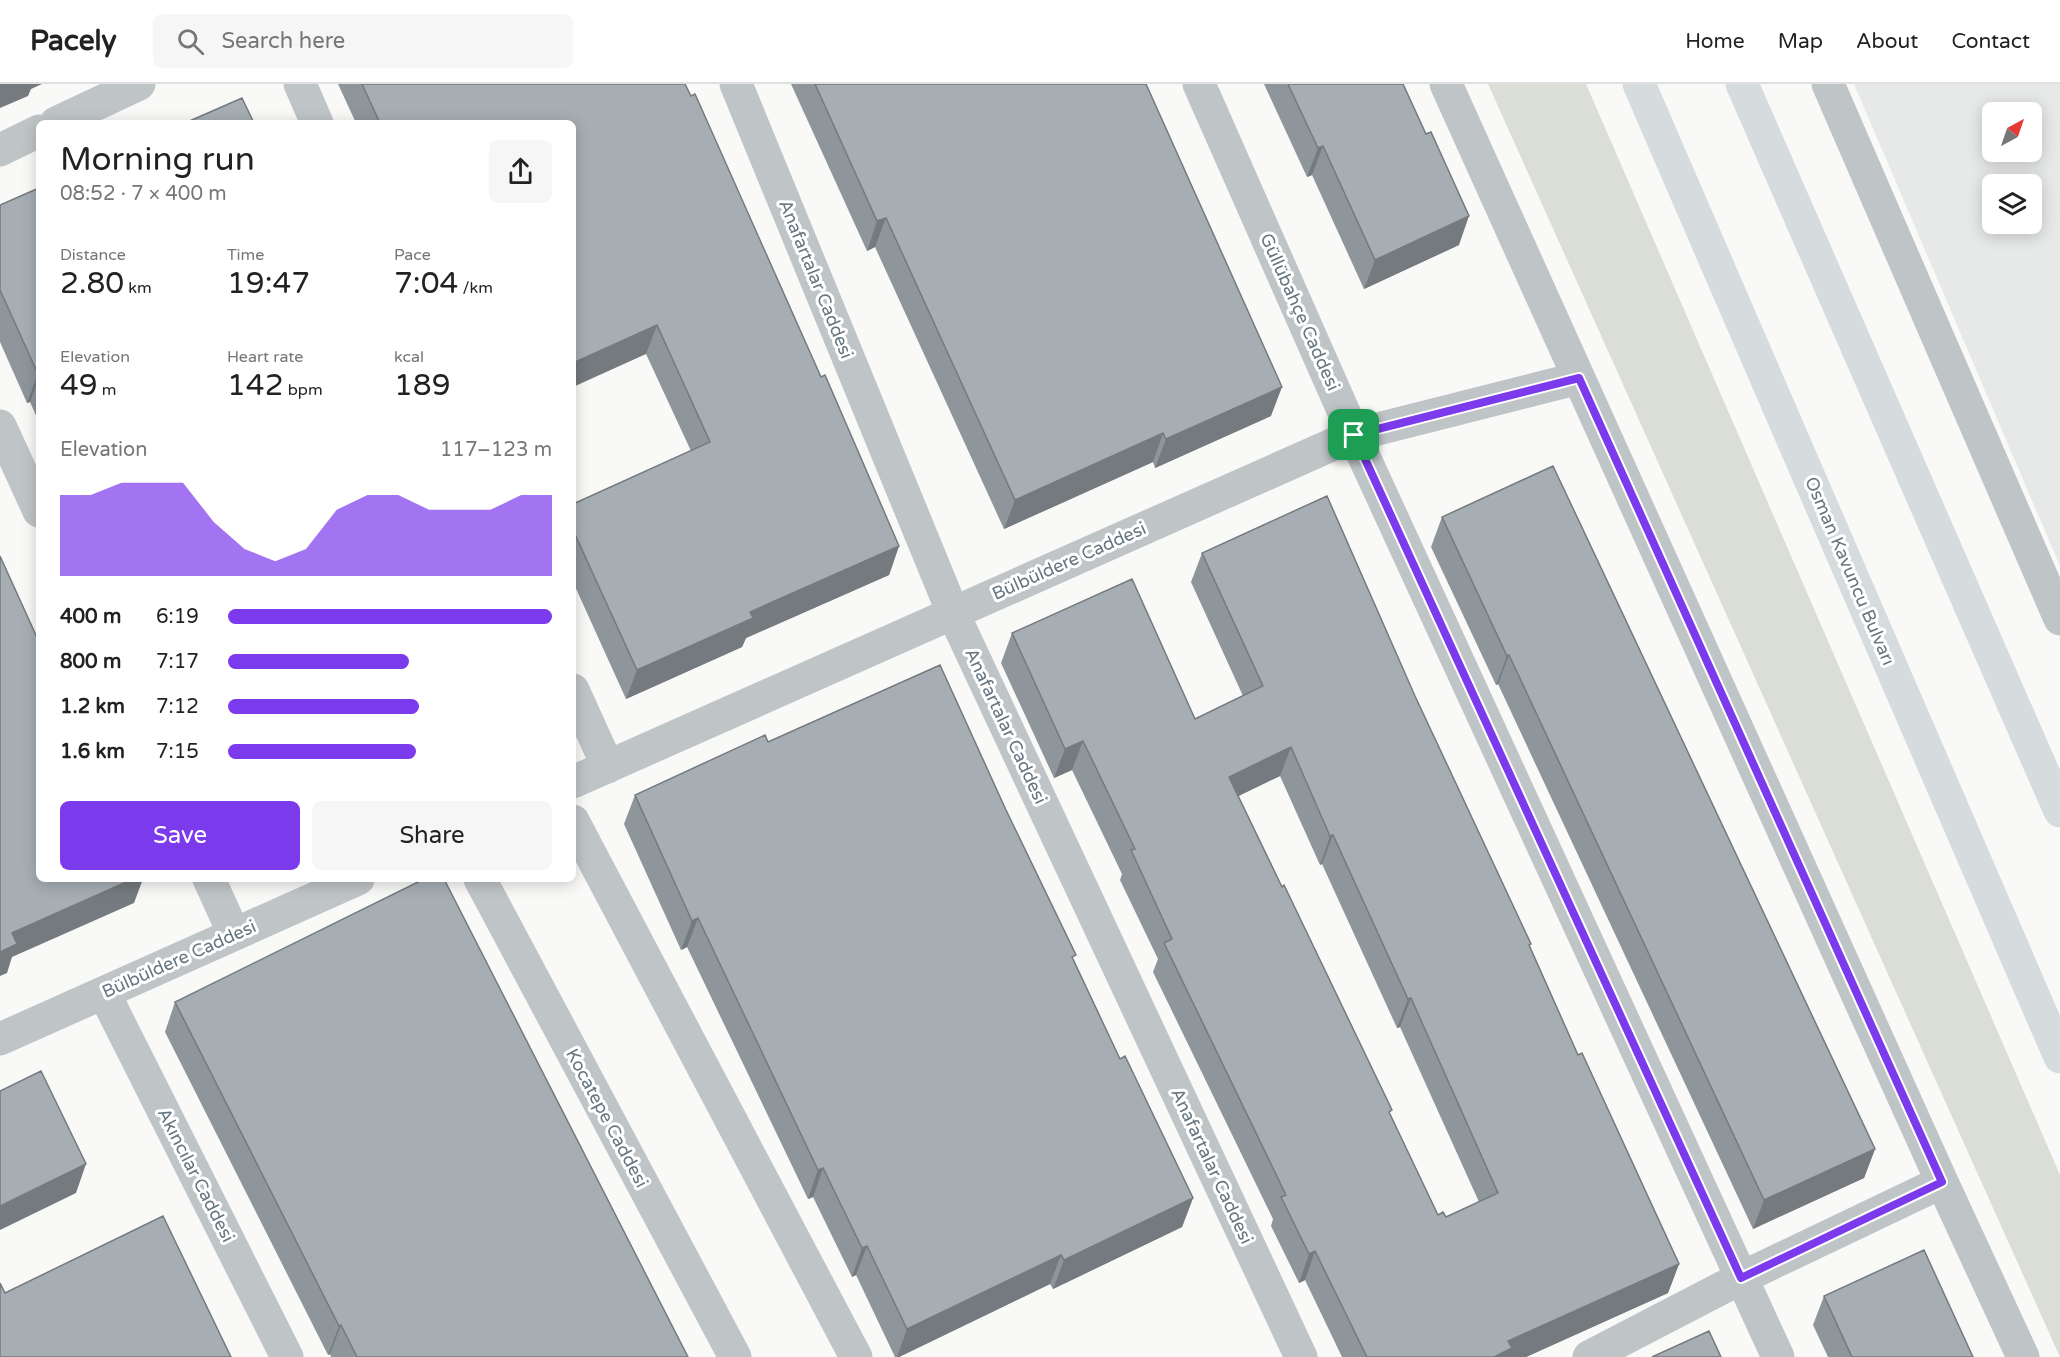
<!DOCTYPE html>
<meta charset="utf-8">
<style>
body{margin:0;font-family:"Varela Round",sans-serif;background:#f6f6f6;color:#222;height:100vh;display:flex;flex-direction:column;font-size:22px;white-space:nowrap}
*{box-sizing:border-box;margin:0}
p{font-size:20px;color:#767676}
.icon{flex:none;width:33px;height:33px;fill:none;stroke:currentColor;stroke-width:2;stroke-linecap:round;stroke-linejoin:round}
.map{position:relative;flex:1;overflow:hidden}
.panel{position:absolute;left:36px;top:36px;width:540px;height:762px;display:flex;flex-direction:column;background:#fff;border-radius:9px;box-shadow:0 3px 15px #0003}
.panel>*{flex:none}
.needle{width:39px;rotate:40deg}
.buttons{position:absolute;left:1982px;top:18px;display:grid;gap:12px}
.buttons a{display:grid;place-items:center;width:60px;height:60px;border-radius:9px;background:#fff;box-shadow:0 3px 15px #0003;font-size:30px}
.pin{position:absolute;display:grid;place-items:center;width:51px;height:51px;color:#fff;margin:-26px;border-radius:12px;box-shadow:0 3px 9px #0006}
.round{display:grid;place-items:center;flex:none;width:63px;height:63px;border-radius:9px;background:#f6f6f6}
.overview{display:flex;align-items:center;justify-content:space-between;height:102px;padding:0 24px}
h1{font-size:33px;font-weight:600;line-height:45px}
.figures{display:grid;grid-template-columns:repeat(3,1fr);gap:9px;height:102px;padding:6px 24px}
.figures div{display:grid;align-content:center}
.figures b{font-size:30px;font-weight:600}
.figures small{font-size:16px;font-weight:400}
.figures p{font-size:16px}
.chart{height:168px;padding:12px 24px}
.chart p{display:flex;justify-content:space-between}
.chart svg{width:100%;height:108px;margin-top:6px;fill:#7c3aed;opacity:.7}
.action{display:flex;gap:12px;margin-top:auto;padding:12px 24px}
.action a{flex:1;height:69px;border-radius:9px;background:#7c3aed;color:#fff;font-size:24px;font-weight:600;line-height:69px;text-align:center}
.action a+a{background:#f6f6f6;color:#222}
ul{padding:0 24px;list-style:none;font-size:20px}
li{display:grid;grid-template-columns:96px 72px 1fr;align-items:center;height:45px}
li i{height:15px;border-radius:8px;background:#7c3aed}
header{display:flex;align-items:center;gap:36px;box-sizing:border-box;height:84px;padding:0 30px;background:#fff;border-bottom:2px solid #e0e0e0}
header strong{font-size:28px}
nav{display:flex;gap:33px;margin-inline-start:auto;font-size:21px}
.search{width:420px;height:54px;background:#f6f6f6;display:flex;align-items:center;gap:15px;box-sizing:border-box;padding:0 21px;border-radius:9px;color:#767676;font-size:22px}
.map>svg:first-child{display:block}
.built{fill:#e7e8e8;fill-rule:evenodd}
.green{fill:#daded7}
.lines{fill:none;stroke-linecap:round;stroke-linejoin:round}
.minor{stroke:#bfc4c7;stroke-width:33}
.highway{stroke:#d6dbde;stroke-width:33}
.wall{fill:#8f969b;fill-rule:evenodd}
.shaded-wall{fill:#747a7e}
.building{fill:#a6aeb4;stroke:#747a7e;stroke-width:1.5;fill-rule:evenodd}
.route-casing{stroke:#fff;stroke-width:12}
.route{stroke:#7c3aed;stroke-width:8}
.labels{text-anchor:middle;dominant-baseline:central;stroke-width:6;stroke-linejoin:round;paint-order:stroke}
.street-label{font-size:18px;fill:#667680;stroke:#fff}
</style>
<header>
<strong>Pacely</strong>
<div class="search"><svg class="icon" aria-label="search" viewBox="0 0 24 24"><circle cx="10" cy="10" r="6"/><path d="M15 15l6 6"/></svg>Search here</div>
<nav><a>Home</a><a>Map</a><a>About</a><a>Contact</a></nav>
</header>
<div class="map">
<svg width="2060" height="1273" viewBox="0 0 2060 1273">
<rect width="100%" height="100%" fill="#f9f9f8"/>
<path class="built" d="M 1854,0 L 2060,0 L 2060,482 ZM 1992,28 L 2031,28 L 2031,68 L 1992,68 ZM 1992,100 L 2031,100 L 2031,140 L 1992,140 Z"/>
<path class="green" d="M 1488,0 L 1586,0 L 2060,1091 L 2060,1273 Z"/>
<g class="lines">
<path class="minor" d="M 300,0 L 317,39
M 736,0 L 953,529 L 1301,1273
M 1199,0 L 1354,351 L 1778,1273
M 1446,0 L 1942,1098 L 2023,1273
M 1828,0 L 2060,535
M 56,39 L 139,0
M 0,66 L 39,47
M 0,342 L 39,427
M 573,606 L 608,683
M 573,698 L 1354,351 L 1579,294
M 573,737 L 856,1273
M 209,795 L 234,850
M 480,795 L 735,1273
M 104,909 L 287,1273
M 0,955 L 358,795
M 1589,1273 L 1741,1194 L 1942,1098"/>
<path class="highway" d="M 1639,0 L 2060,973
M 1742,0 L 2060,727"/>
</g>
<path class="wall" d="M 338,0 L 685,0 L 899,462 L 889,491 L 746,554 L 742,563 L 626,615 L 573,498 L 573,420 L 691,367 L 646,270 L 573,39 L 356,39 Z
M 791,0 L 1146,0 L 1271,332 L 1155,384 L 1153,378 L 1004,445 L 875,163 L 867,167 Z
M 1264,0 L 1403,0 L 1459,161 L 1364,205 L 1312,91 L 1307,93 Z
M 39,104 L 39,338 L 30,318 L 27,319 L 0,258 L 0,121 Z
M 1442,433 L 1875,1065 L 1864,1094 L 1753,1145 L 1498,600 L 1496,601 L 1431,463 Z
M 1202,469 L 1415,612 L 1530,862 L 1578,971 L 1679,1180 L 1668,1209 L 1526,1273 L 1342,1273 L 1305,1196 L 1299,1199 L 1271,1142 L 1273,1135 L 1153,888 L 1158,875 L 1120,796 L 1122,790 L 1072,686 L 1054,694 L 1001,579 L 1012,549 L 1195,635 L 1243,612 L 1191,498 ZM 1280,692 L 1320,781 L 1322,780 L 1397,944 L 1400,943 L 1479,1118 L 1446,1133 L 1438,1131 L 1238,712 Z
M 768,658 L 1074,877 L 1120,975 L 1193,1114 L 1182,1143 L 1053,1205 L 1050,1200 L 899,1273 L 895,1273 L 856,1191 L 852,1193 L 813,1113 L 808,1115 L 687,863 L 681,866 L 624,740 L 635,711 Z
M 175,918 L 688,1273 L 331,1273 L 330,1270 L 328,1271 L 165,948 Z
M 1824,1212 L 1973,1273 L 1828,1273 L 1813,1241 Z"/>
<path class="shaded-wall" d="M 0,0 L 42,0 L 31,5 L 28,12 L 0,24 Z
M 1323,62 L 1312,91 L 1307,93 L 1318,64 Z
M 1469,132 L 1459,161 L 1364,205 L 1375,176 Z
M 886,134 L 875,163 L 867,167 L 877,137 Z
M 657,241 L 646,270 L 573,303 L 573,279 Z
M 38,290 L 39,290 L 39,293 L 30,318 L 27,319 Z
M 1282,303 L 1271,332 L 1155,384 L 1166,355 Z
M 1163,349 L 1153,378 L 1004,445 L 1015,416 Z
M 899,462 L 889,491 L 746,554 L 742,563 L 626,615 L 637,586 L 750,528 Z
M 1509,571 L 1498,600 L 1496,601 L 1507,572 Z
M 1083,657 L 1072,686 L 1054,694 L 1065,665 Z
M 1291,663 L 1280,692 L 1218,722 L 1229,693 Z
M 1333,751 L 1322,780 L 1320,781 L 1330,752 Z
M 133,795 L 143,795 L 134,819 L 12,873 L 7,889 L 0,892 L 0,868 L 12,849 Z
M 698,834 L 687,863 L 681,866 L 692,837 Z
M 1411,914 L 1400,943 L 1397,944 L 1408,915 Z
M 1875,1065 L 1864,1094 L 1753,1145 L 1764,1116 Z
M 86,1080 L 76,1109 L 0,1146 L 0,1122 Z
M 823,1084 L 813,1113 L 808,1115 L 818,1086 Z
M 1193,1114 L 1182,1143 L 1053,1205 L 1064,1176 Z
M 867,1162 L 856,1191 L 852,1193 L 862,1164 Z
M 1315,1167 L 1305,1196 L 1299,1199 L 1309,1170 Z
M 1061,1171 L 1050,1200 L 899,1273 L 897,1273 L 907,1245 Z
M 1679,1180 L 1668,1209 L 1526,1273 L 1494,1273 L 1508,1257 Z
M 341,1241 L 330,1270 L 328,1271 L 339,1242 Z"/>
<path class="building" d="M 362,0 L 685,0 L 691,12 L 695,10 L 821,293 L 825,291 L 899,462 L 750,528 L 753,534 L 637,586 L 573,446 L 573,420 L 710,358 L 657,241 L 573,279 L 573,39 L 380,39 Z
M 815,0 L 1146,0 L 1282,303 L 1166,355 L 1163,349 L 1015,416 L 886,134 L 877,137 Z
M 1288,0 L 1403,0 L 1426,50 L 1431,48 L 1469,132 L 1375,176 L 1323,62 L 1318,64 Z
M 242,14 L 254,39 L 185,39 Z
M 39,104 L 39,290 L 38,290 L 0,206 L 0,121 Z
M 1553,382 L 1875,1065 L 1764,1116 L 1509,571 L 1507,572 L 1442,433 Z
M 1327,412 L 1415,612 L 1531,860 L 1529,861 L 1578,971 L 1582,969 L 1679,1180 L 1508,1257 L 1512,1264 L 1494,1273 L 1367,1273 L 1315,1167 L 1309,1170 L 1281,1113 L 1286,1111 L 1164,859 L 1172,855 L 1131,766 L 1135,765 L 1083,657 L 1065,665 L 1012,549 L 1132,495 L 1195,635 L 1263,602 L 1202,469 ZM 1291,663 L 1330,752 L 1333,751 L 1408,915 L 1411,914 L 1498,1109 L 1446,1133 L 1443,1128 L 1438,1131 L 1389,1028 L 1392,1026 L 1284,801 L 1282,803 L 1229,693 Z
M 0,472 L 39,558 L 39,795 L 133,795 L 12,849 L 17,860 L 0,868 Z
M 940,581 L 1006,726 L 1076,871 L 1072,873 L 1120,975 L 1125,972 L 1193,1114 L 1064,1176 L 1061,1171 L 907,1245 L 867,1162 L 862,1164 L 823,1084 L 818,1086 L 698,834 L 692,837 L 635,711 L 765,651 L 768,658 Z
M 424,795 L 444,795 L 688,1273 L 357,1273 L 341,1241 L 339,1242 L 175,918 Z
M 41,987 L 86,1080 L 0,1122 L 0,1007 Z
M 163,1132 L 231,1273 L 0,1273 L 0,1199 L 5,1209 Z
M 1924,1166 L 1973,1273 L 1852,1273 L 1824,1212 Z
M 1709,1247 L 1721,1273 L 1652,1273 Z"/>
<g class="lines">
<g class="route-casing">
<path id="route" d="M 1579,294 L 1942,1098 L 1741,1194 L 1354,351 Z"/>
</g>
<use href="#route" class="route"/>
</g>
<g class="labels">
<g class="street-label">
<text transform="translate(816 195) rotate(68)">Anafartalar Caddesi</text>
<text transform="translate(1300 228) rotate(66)">Güllübahçe Caddesi</text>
<text transform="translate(1069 477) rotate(-24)">Bülbüldere Caddesi</text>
<text transform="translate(1850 487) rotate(67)">Osman Kavuncu Bulvarı</text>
<text transform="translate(1006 642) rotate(65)">Anafartalar Caddesi</text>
<text transform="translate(179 875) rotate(-24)">Bülbüldere Caddesi</text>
<text transform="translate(607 1034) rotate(62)">Kocatepe Caddesi</text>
<text transform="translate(1212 1082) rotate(65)">Anafartalar Caddesi</text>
<text transform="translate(196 1091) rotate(63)">Akıncılar Caddesi</text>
</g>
</g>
</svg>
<div class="buttons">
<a><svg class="needle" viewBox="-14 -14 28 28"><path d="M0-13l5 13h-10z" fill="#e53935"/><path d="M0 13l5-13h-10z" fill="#767676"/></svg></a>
<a><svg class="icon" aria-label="layers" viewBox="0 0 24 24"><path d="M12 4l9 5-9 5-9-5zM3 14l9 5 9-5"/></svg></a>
</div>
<div class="pin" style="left:1354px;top:351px;background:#1e9e55"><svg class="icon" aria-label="arrive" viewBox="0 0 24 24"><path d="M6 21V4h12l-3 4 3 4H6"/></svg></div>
<section class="panel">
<div class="overview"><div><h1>Morning run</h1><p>08:52 · 7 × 400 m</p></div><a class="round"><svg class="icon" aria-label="share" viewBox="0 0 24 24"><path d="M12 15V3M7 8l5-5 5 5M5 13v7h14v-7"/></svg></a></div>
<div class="figures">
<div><p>Distance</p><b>2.80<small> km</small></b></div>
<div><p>Time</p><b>19:47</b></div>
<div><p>Pace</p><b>7:04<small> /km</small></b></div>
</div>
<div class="figures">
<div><p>Elevation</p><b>49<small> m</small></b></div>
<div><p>Heart rate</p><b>142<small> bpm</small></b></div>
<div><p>kcal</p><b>189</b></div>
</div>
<div class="chart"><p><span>Elevation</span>117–123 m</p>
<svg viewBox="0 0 160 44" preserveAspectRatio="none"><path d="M0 44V11L10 11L20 6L30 6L40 6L50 22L60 33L70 38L80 33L90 17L100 11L110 11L120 17L130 17L140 17L150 11L160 11V44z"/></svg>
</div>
<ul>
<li><b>400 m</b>6:19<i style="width:100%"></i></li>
<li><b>800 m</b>7:17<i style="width:56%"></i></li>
<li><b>1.2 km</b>7:12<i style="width:59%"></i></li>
<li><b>1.6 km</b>7:15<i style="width:58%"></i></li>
</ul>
<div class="action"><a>Save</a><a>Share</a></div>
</section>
</div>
